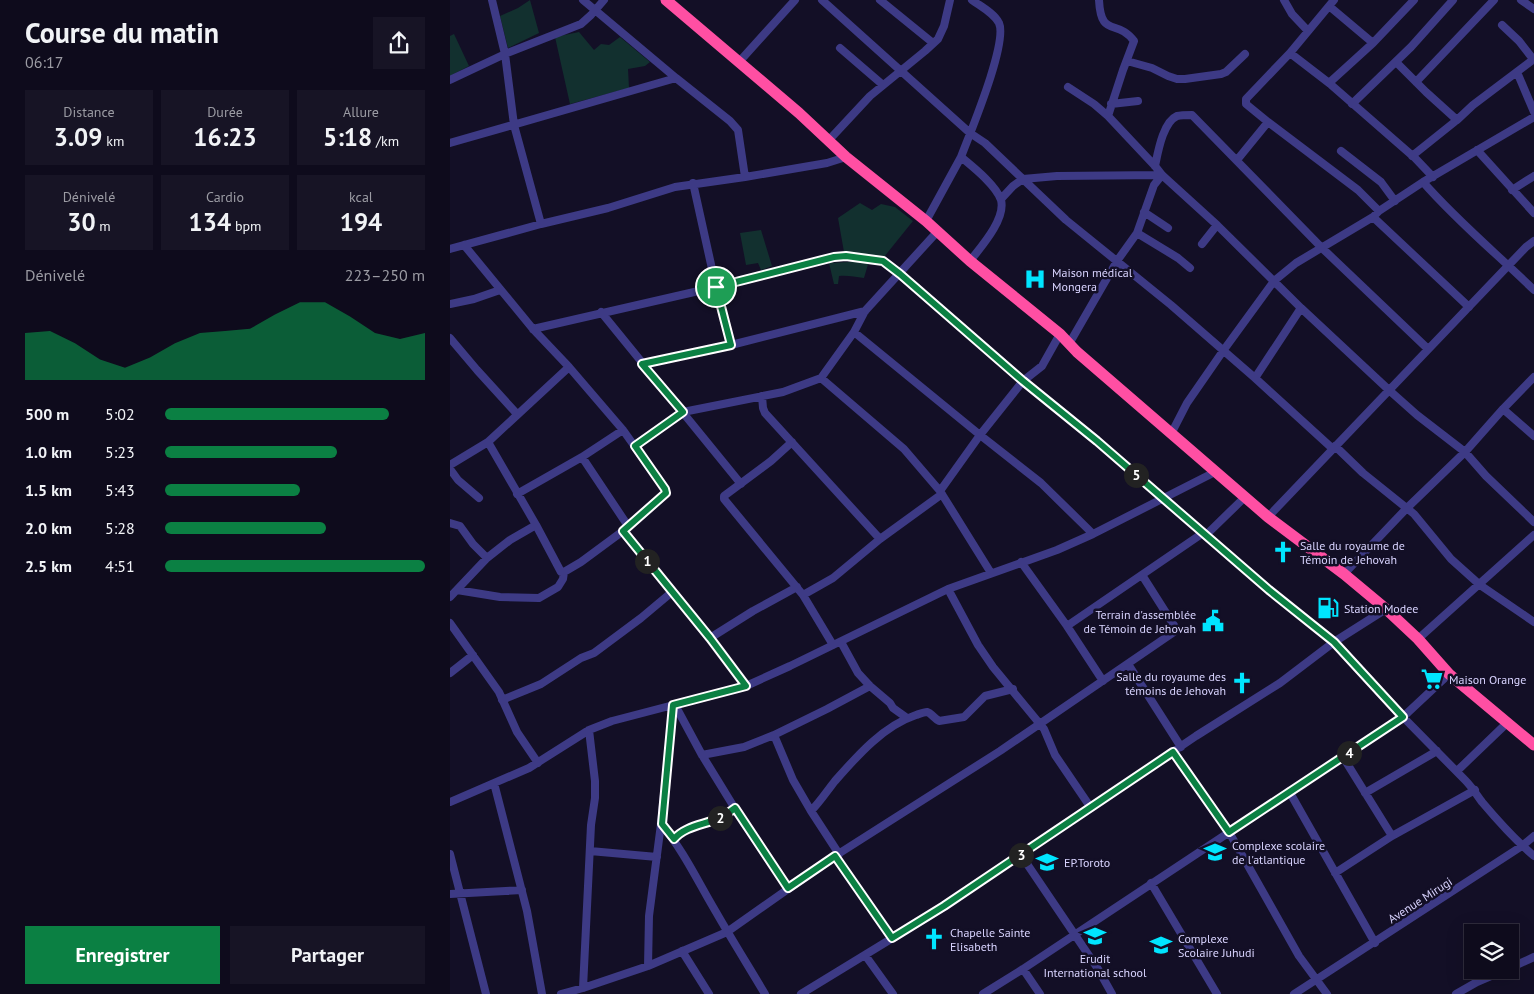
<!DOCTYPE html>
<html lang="fr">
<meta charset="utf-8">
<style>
body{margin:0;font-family:"PT Sans",sans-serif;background:#171425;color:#f1f3f6;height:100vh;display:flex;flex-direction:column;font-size:19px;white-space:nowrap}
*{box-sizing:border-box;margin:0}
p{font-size:16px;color:#9b9ba3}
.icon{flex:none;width:28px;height:28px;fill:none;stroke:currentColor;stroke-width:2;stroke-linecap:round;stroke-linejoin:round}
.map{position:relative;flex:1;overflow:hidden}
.side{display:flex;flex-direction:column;background:#0e0b1c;width:450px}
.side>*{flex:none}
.tools{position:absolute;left:1014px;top:924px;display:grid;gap:10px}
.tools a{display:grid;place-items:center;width:55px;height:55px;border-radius:0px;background:#0e0b1c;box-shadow:0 5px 20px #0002,0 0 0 1px #2e2b3b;font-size:25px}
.pin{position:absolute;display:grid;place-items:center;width:42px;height:42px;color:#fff;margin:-21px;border:2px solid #fff;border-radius:50%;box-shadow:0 1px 5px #0007}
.km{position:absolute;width:25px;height:25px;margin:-12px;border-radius:50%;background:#222;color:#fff;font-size:14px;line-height:25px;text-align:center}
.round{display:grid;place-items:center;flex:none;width:52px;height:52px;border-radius:0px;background:#171425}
.overview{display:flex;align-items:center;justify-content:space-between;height:85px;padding:0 25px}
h1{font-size:28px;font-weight:700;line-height:38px}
.stats{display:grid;grid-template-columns:repeat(3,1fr);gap:8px;height:85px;padding:5px 25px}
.stats div{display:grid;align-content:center;border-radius:0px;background:#171425;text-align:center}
.stats b{font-size:25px;font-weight:700}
.stats small{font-size:14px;font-weight:400}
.stats p{font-size:14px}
.chart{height:140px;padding:10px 25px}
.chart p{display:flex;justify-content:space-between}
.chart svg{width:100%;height:90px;margin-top:5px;fill:#0b8043;opacity:.7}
.button{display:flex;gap:10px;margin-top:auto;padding:10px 25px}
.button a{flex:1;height:58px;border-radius:0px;background:#0b8043;color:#fff;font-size:20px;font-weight:700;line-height:58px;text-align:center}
.button a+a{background:#171425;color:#f1f3f6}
ul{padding:0 25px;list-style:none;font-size:16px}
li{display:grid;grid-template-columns:80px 60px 1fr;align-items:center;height:38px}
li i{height:12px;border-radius:6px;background:#0b8043}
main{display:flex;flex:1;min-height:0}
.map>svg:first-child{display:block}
.green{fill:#12302f}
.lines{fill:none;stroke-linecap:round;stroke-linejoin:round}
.minor{stroke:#3d3a85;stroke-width:8}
.highway{stroke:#ff4fa3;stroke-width:11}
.route-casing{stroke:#fff;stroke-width:10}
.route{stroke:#0b8043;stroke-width:6}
.labels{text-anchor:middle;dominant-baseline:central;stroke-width:5;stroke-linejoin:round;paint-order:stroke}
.poi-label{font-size:12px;fill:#d9d4ff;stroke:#130f26;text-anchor:start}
.street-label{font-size:12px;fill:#d9d4ff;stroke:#130f26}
</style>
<main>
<section class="side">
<div class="overview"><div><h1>Course du matin</h1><p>06:17</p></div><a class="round"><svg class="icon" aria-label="share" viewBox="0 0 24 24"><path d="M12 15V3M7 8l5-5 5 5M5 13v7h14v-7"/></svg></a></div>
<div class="stats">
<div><p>Distance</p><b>3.09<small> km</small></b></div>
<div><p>Durée</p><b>16:23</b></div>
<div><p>Allure</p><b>5:18<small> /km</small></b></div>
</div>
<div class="stats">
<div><p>Dénivelé</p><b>30<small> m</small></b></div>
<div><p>Cardio</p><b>134<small> bpm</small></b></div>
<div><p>kcal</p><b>194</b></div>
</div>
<div class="chart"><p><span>Dénivelé</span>223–250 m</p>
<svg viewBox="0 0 160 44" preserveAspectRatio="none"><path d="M0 44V21L10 20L20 26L30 34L40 38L50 33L60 26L70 21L80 20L90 19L100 12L110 6L120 6L130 13L140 21L150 24L160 21V44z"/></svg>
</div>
<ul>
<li><b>500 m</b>5:02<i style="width:86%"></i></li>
<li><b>1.0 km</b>5:23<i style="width:66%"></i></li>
<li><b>1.5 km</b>5:43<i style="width:52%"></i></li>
<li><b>2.0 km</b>5:28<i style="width:62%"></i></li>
<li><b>2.5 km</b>4:51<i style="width:100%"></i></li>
</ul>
<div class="button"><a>Enregistrer</a><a>Partager</a></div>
</section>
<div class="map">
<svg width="1084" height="994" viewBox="0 0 1084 994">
<rect width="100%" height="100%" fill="#130f26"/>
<path class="green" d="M 80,0 L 89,33 L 58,48 L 50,16 L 68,8 Z
M 129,32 L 144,50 L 151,44 L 159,45 L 170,37 L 200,62 L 195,66 L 178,69 L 179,88 L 120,104 L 105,37 Z
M 4,34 L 19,66 L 0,76 L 0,36 Z
M 410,203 L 422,210 L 431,204 L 445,207 L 463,221 L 434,257 L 394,252 L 388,218 Z
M 311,230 L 322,266 L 311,270 L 308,263 L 296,265 L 290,233 Z
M 419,261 L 414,278 C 405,277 397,275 389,276 L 388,284 L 384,284 L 379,263 Z"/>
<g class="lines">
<path class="minor" d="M 42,0 L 55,54 L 64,125 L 91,224
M 133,0 L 226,78 L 280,121 L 288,130 L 295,177
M 372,0 L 520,133 L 535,143 L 616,220 L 721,305 L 805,378 L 883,449
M 430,0 L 483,43
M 649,0 C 651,39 667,18 684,41 L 673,70 L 658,116 L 705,166 L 712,175 L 767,225 L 851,308 L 940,391 L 967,415 L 1015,452 L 1036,476 L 1084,522
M 834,0 L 842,14 L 858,31
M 1071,0 L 1084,9
M 879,6 L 923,43
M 1052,25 L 1069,41 L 1083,59
M 390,48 L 433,85
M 840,53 L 879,83 L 965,158 L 983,177
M 677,61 L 702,68 L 718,76 L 727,79 L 735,79 L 771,74 L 776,72 L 795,54
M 289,62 L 345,0
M 946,62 L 976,92 L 1007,120 L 1023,105 L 1084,59
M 1067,72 L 1084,112
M 0,80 L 55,54 L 131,24 L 141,15 L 154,0
M 966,82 L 1044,0
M 879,83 L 923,43 L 964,0
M 618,87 L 644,104 L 658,116
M 661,104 L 688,101
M 902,104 L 961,47 L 1003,0
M 818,122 L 908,190 L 929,211
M 379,140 L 420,96 L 475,51 L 488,39 L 494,26 L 500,0
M 0,143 L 226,78
M 1027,150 L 1084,213
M 891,151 L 931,182 L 945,201
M 962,156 L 1007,120
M 787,160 L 818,122 L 796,104 L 796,99 L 840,53 L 884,0
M 705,166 C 708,152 713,122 727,116 C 731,115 737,115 742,115 L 872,248 L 978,349
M 973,182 C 1007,221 1047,254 1084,290
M 243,183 L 266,287 L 281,345
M 1062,190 L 1084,176
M 551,199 L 563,186 L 573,179 L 607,176 L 712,175
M 694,212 L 718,228
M 923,217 L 1019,307
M 476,221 L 511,157
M 687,233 L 728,258 L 740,268
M 752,244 L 767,225
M 14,245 L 83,329 L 119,367 L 173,430 L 215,489 L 216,493 L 173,531 L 131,562 L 114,572 L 111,572 L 86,525 L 38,442
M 0,249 L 91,224 L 158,208 L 225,187 L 295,177 L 377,163 L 396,157
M 520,261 C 531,247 556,219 551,200 C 546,185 523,167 511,157 C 520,133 558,43 549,23 C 544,13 530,6 522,0
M 0,304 L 24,299 L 50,290
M 151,312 L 291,484
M 83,329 L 266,287 L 384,257 L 396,256 L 433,261 L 450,274 L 573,381 L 647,441 L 819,590 L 884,642 L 953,717 L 1015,780 C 1022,787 1026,794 1032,802 C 1048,821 1065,840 1084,856
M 404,332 L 530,435 L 591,483 L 643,534
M 0,338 L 27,370 L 67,414
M 619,344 L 667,261 L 687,233 L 704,185 L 712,175
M 192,364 L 281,345 L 415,311
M 371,378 L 454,449 L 490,491 L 541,573
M 805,378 L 851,308
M 312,396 L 313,408 L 315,413 L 430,539
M 1053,409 L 1084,436
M 721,434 L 737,403 L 773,351 L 824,281 L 846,263 L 923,217 L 929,211 L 973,182 L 1084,117
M 342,442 L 321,461 L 274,496 L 274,499 L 353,595 L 383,645
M 185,446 L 233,412 L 333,392 L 371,378 L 404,332 L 415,311 L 487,232
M 885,446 L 913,473 L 964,514 L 1001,559 L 1030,585 L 1084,622
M 132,457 L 178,526
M 0,465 L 38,442 L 119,367
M 0,469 L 8,480 L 29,498
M 490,491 L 530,435 L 573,381 L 592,366 L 610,334
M 67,494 L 132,457 L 173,430
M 818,517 L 1076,247 L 1084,241
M 0,523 L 10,526 L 23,544 L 37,558
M 173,531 L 260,638 L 296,686
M 756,535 L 795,497
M 571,562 L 617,626 L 653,681
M 894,574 L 956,509 L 1015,452 L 1053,409 L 1084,377
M 498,589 L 528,645 L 543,667 L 594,729 L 605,755 L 641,808
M 7,590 L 50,597 L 89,598 L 108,587 L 113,579 L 114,572
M 353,595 L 383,578 L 430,539 L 492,494
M 0,597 L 37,558 L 60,540 L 86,525
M 0,623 L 49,692 L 67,732 L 88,763
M 617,626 L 753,533
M 260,638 L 303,611 L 347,587
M 968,639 L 1084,535
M 391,642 L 408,673 L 420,686 L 440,703 L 443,708 L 457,718
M 678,664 L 731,747
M 0,673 L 23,655
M 52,700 L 91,684 L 131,658 L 144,653 L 191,618 L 222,592
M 225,705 L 252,755 L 292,820 L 338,888
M 324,735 L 343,780 L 361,811 L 389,854
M 723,752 L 779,832 L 849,956 L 877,994
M 252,755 L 294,747 L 324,735 L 377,709 L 420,686
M 893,757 L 942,836
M 1007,771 L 1057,723
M 44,783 L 77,911 L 92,994
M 839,791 L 925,943
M 915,793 L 987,751
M 0,802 L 79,768 L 139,730 L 162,721 L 296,686 L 340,666 L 498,589 L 607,550 L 643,534 L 765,472
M 361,811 C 370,802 377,791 385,781 C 407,756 433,726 466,715 C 469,714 474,712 477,712 C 481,713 485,719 489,721 L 514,717 L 535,696 L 563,689
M 211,824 C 234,851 248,882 266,912 C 282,940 299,967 315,994
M 224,839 C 236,825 256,825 271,817 C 276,815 281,811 285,808
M 140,851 L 207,857
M 0,854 L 36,994
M 571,855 L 648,969 L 662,994
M 385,856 L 442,938
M 885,873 L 942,836 L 1025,790
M 701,883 L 767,994
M 0,894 L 72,890
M 232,951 L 259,994
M 415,955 L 443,994
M 198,966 L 199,916 L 211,824 L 223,705
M 1060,968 L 1084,957
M 573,969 L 590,994
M 133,988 L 141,825 L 145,798 L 145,781 L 139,730
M 111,994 L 133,988 L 198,966 L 277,932 L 385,856 L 550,751 L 724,632 L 725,627 L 692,575
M 351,994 L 495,906 L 746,736 L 830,683 L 884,642 L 936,609
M 533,994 L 573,969 L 953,717 L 999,674
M 844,994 L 1072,846 L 1084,836
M 1006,994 L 1027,982 L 1055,970"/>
<path class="highway" d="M 216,0 L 349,113 L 396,157 L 476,221 L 520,261 L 610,334 L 627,352 L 818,517 L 894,574 L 936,609 L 968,639 L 999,674 L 1084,745"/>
</g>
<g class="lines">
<g class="route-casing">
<path id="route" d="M 396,256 L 433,261 L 450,274 L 573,381 L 647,441 L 819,590 L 884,642 L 953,717 L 779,832 L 723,752 L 494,906 L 442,938 L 385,856 L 338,888 L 285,808 C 281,811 276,815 271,817 C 256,825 236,825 224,839 L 212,824 L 223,705 L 296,686 L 260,638 L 173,531 L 216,493 L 215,489 L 185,446 L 233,412 L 192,364 L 281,345 L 266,287 L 384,257 Z"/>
</g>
<use href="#route" class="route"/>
</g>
<defs>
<g id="hospital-bare" transform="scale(1.725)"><path d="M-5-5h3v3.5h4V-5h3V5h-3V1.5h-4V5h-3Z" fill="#00e5ff" stroke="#130f26" stroke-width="2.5" paint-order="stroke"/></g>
<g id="church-bare" transform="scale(1.725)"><path d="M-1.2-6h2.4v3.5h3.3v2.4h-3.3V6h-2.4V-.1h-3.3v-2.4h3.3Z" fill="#00e5ff" stroke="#130f26" stroke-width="2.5" paint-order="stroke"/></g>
<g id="fuel-bare" transform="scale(1.725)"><path d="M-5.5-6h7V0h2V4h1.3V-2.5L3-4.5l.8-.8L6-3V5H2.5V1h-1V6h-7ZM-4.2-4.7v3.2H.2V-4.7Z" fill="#00e5ff" stroke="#130f26" stroke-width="2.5" paint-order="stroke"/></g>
<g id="civic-bare" transform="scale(1.725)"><path d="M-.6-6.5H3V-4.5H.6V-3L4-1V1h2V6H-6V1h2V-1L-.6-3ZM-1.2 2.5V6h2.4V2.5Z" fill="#00e5ff" stroke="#130f26" stroke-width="2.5" paint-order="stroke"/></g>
<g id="supermarket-bare" transform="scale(1.725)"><path d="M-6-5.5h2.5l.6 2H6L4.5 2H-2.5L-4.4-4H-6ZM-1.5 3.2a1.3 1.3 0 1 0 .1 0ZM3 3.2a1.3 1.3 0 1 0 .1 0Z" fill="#00e5ff" stroke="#130f26" stroke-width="2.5" paint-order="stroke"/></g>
<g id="school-bare" transform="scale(1.725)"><path d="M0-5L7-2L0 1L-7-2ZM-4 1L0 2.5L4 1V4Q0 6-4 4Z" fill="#00e5ff" stroke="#130f26" stroke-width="2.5" paint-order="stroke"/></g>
</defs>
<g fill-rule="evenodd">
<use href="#hospital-bare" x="585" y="279"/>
<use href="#church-bare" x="833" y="552"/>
<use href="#fuel-bare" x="878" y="608"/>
<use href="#civic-bare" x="763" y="621"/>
<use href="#supermarket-bare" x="982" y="679"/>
<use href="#church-bare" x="792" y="683"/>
<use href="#school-bare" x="765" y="852"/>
<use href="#school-bare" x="597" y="862"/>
<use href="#school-bare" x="645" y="936"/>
<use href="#church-bare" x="484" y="939"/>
<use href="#school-bare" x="711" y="945"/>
</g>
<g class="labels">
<g class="poi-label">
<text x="602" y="272">Maison médical<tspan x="602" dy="14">Mongera</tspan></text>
<text x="850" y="545">Salle du royaume de<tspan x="850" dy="14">Témoin de Jehovah</tspan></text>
<text x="894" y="608">Station Modee</text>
<text x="746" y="614" text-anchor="end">Terrain d'assemblée<tspan x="746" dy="14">de Témoin de Jehovah</tspan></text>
<text x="776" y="676" text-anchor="end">Salle du royaume des<tspan x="776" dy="14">témoins de Jehovah</tspan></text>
<text x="999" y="679">Maison Orange</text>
<text x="782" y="845">Complexe scolaire<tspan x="782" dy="14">de l'atlantique</tspan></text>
<text x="614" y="862">EP.Toroto</text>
<text x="500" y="932">Chapelle Sainte<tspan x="500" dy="14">Elisabeth</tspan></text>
<text x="728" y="938">Complexe<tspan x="728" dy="14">Scolaire Juhudi</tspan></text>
<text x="645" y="958" text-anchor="middle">Erudit<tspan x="645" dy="14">International school</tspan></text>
</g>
<g class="street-label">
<text transform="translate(970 900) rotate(-33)">Avenue Mirugi</text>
</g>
</g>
</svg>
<div class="tools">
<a><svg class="icon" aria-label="layers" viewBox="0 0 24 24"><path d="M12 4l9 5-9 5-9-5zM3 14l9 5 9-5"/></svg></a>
</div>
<div class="pin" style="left:266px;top:287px;background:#1e9e55"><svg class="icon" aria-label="arrive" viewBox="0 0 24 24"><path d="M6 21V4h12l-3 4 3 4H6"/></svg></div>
<b class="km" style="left:197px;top:561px">1</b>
<b class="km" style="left:270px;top:818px">2</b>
<b class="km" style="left:571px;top:855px">3</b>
<b class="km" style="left:899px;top:753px">4</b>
<b class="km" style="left:686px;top:475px">5</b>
</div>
</main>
